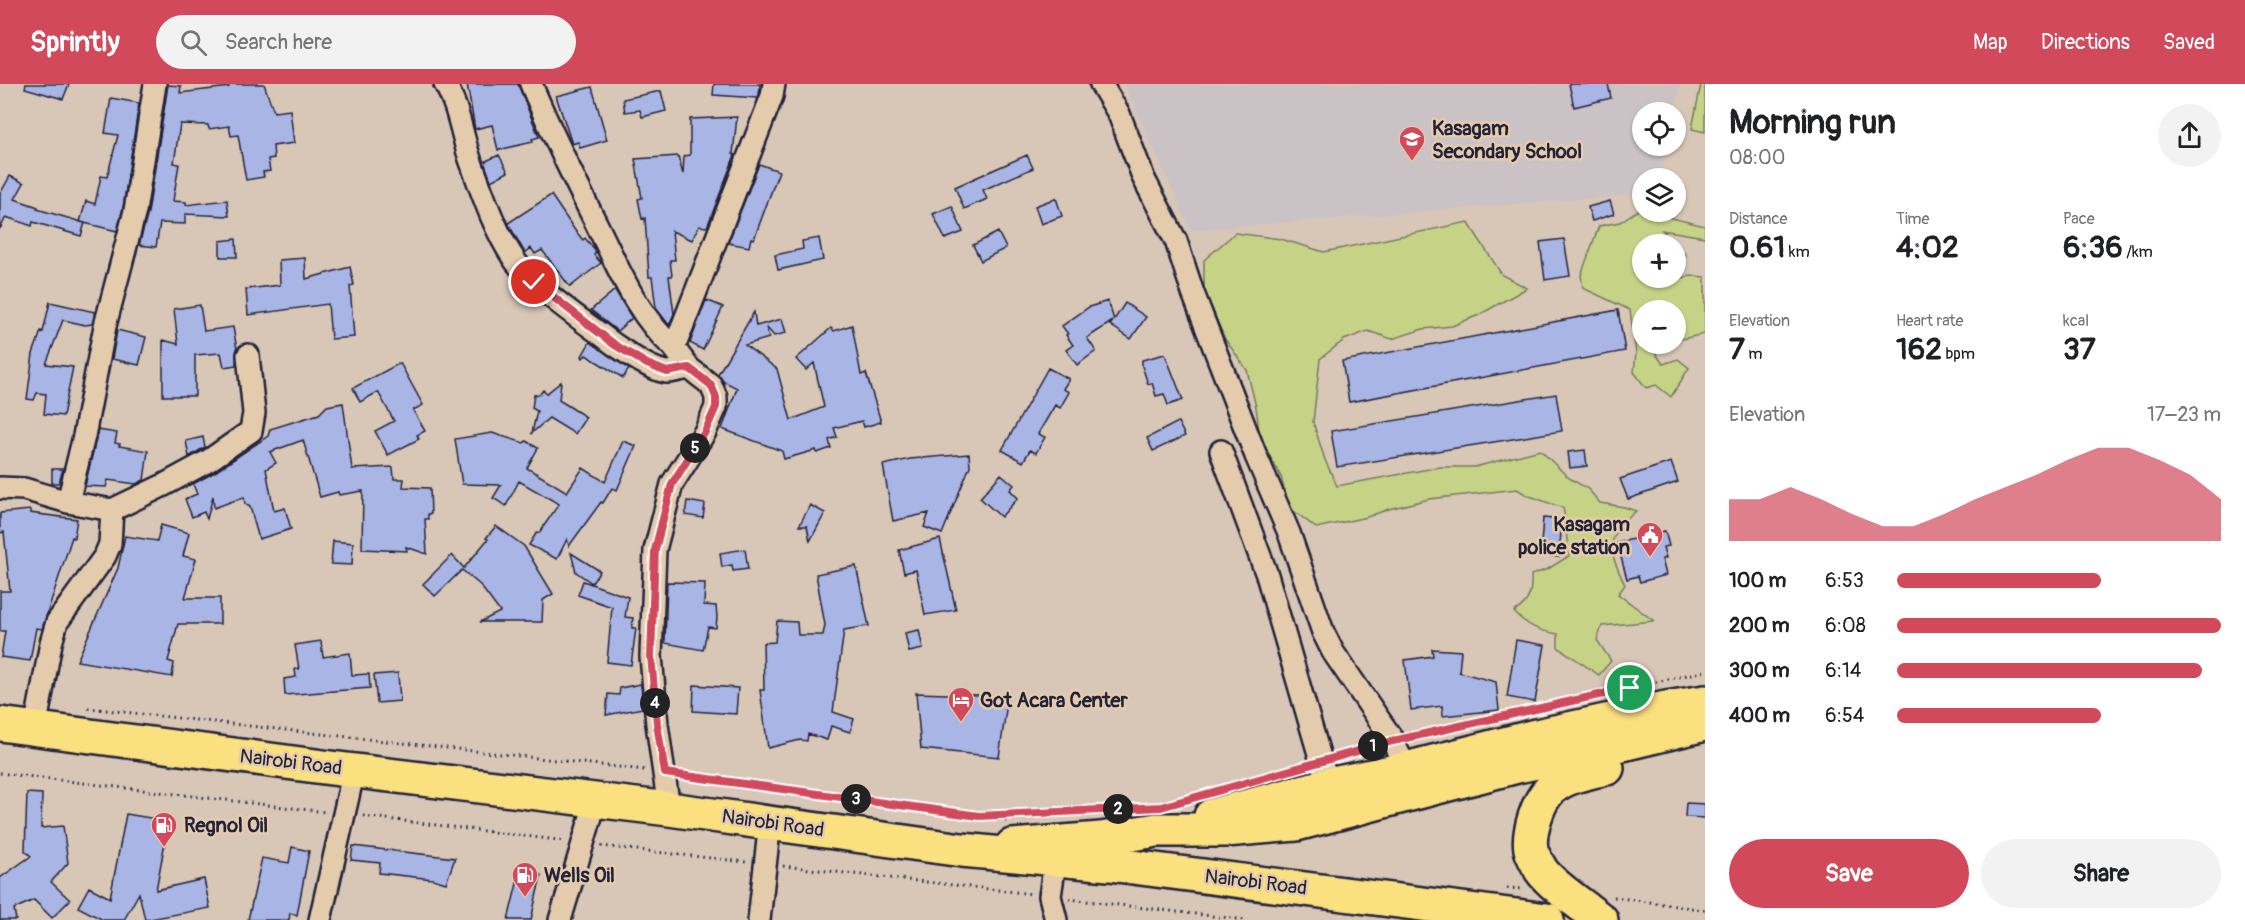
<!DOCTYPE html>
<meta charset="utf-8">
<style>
body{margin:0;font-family:Pangolin,sans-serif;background:#f2f2f2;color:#202124;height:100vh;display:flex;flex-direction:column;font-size:22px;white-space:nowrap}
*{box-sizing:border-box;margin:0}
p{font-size:20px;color:#757577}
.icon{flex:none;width:33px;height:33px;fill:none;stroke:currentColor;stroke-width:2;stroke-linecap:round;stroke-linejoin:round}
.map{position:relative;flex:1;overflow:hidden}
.details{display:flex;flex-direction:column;background:#fff;width:540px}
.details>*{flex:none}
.buttons{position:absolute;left:1632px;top:18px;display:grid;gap:12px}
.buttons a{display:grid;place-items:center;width:54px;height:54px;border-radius:50%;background:#fff;box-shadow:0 2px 4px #0004;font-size:30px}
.pin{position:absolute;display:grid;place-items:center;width:51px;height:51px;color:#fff;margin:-26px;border:3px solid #fff;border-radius:50%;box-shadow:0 2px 6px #0007}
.km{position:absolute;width:30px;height:30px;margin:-15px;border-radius:50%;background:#222;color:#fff;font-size:16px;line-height:30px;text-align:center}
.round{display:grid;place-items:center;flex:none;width:63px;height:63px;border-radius:32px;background:#f2f2f2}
.head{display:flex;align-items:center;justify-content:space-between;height:102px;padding:0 24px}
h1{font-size:33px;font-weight:700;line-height:45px}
.stats{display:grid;grid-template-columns:repeat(3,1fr);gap:9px;height:102px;padding:6px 24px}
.stats div{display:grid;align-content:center}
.stats b{font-size:30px;font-weight:700}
.stats small{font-size:16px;font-weight:400}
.stats p{font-size:16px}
.chart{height:168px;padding:12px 24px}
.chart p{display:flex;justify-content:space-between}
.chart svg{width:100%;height:108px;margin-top:6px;fill:#d1495b;opacity:.7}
.cta{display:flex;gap:12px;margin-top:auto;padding:12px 24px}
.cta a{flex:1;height:69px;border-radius:36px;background:#d1495b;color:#fff;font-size:24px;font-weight:700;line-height:69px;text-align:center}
.cta a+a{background:#f2f2f2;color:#202124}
ul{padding:0 24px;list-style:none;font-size:20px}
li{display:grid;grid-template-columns:96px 72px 1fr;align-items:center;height:45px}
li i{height:15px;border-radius:8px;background:#d1495b}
header{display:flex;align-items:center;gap:36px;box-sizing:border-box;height:84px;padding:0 30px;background:#d1495b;color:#fff}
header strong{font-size:28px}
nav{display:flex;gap:33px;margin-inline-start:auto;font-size:21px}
.search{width:420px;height:54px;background:#f2f2f2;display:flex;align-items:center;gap:15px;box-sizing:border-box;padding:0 21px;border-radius:33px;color:#757577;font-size:22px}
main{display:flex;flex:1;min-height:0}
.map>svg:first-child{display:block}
.built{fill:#cac2c5}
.green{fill:#c6d387;stroke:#747a61;stroke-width:1.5}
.building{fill:#a9b5e5;stroke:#22223b;stroke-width:1.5}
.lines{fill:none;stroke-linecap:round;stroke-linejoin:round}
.minor-casing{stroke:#22223b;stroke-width:26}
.primary-casing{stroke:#22223b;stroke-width:38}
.trunk-casing{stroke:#22223b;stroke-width:38}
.path{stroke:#22223b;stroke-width:3;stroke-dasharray:1.5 4.5;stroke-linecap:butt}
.minor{stroke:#e4cbac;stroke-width:21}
.primary{stroke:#fbe080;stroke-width:33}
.trunk{stroke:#fbe080;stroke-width:33}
.route-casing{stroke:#fff;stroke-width:12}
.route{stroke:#d1495b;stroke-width:8}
.labels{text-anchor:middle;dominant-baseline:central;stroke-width:5;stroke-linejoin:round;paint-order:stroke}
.poi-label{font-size:20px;font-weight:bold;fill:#22223b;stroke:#e4cbac;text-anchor:start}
.street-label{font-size:20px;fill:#22223b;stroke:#e4cbac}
</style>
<header>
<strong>Sprintly</strong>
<div class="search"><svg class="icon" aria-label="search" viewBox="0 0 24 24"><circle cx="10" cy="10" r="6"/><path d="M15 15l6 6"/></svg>Search here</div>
<nav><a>Map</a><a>Directions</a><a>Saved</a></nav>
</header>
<main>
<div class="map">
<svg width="1705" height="836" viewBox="0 0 1705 836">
<rect width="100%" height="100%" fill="#d8c7b7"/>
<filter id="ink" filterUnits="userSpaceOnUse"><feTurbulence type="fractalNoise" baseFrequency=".0167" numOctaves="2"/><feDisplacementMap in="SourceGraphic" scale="12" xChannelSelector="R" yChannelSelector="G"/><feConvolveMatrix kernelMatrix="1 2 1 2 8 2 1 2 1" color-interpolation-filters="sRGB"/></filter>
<g filter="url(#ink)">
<path class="built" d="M 1124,0 L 1680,0 L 1674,28 L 1642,28 L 1642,62 L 1667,62 L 1660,94 L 1642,94 L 1642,110 L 1191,146 Z"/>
<path class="green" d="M 1701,0 L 1705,0 L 1705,48 L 1692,45 Z
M 1638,126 L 1705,142 L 1705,153 L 1662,146 L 1686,171 L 1680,180 L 1676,182 L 1676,160 L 1642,160 L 1642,194 L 1667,194 L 1670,196 L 1691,192 L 1705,193 L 1705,250 L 1676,256 L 1676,226 L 1642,226 L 1642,260 L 1665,260 L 1652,264 L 1663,280 L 1678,275 L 1689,284 L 1671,313 L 1656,301 L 1646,304 L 1634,288 L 1636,269 L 1630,226 L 1583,204 L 1581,191 L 1599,142 L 1620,138 Z
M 1468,138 L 1502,191 L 1527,204 L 1479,231 L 1452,242 L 1423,245 L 1392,255 L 1368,247 L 1344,256 L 1320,275 L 1313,338 L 1325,376 L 1337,402 L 1440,383 L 1475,383 L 1540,366 L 1569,394 L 1588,405 L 1600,419 L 1624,423 L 1636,427 C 1604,454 1608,465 1625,501 L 1618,510 L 1654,537 L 1602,542 L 1597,556 L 1611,577 L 1599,591 L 1558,563 L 1558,550 C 1539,547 1527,542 1514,528 C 1529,519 1532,509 1531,491 L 1548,485 L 1569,472 C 1566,456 1567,440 1563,424 L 1527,411 L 1517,405 L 1429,415 L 1389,425 L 1367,433 L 1316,444 L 1289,423 L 1281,393 L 1260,354 L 1256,323 L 1247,286 L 1225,255 L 1204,207 L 1204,176 L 1235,149 L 1281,155 L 1324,168 Z"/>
<path class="building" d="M 26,0 L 69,0 L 63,15 L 25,4 Z
M 229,0 L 264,0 L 274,28 L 290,26 L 294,59 L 273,62 L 274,74 L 268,75 L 270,87 L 263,88 L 264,93 L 246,96 L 238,51 L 231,52 L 229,42 L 209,45 L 208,41 L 180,40 L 174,79 L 179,80 L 173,117 L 186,118 L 186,121 L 227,116 L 229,132 L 185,130 L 185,140 L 160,139 L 156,163 L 139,161 L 148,129 L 168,1 L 181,2 L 180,9 L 229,3 Z
M 467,0 L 518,0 L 539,53 L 532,55 L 533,58 L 498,66 L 492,41 L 475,45 Z
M 714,0 L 760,0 L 759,11 L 758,14 L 713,11 Z
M 1569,0 L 1608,0 L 1611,14 L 1574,23 Z
M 592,3 L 607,56 L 580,64 L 578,58 L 572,60 L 556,12 Z
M 661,7 L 666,27 L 642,33 L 640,26 L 625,28 L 623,15 Z
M 111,14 L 139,19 L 123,124 L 117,147 L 80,138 L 86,117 L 95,120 L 101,92 L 107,93 L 118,51 L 105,49 Z
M 737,33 L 733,70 L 735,71 L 707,143 L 699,142 L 692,156 L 672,147 L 675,176 L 670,176 L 672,192 L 669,192 L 674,230 L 669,241 L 656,224 L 652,193 L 649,193 L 645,134 L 642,135 L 638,115 L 642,114 L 635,75 L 678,72 L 683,90 L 684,72 L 690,71 L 690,35 Z
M 499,71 L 508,88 L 491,97 L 484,78 Z
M 1027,71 L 1033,84 L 983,106 L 987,115 L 964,125 L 955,103 Z
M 759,80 L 779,87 L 754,155 L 751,154 L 749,163 L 728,159 Z
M 10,92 L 24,99 L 15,115 L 38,123 L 37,125 L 85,139 L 81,152 L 33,138 L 32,142 L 6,133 L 0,145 L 0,110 Z
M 551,111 L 574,145 L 583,156 L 585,154 L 596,167 L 594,171 L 601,179 L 570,203 L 542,166 L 535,170 L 531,164 L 525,169 L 508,139 Z
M 1056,114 L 1062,132 L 1041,140 L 1035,122 Z
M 1610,117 L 1614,130 L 1592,137 L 1588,123 Z
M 952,122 L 963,148 L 945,155 L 933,130 Z
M 998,148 L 1006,164 L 981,177 L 973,161 Z
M 819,154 L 823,176 L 778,186 L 775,171 L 803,165 L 802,157 Z
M 236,155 L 237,173 L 220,173 L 220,157 Z
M 1564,155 L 1570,192 L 1545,196 L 1540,158 Z
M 305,174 L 306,195 L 350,183 L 354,201 L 350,202 L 354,253 L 331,255 L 328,220 L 248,231 L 246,205 L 280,201 L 279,176 Z
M 615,206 L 632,234 L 617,247 L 591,226 Z
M 706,216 L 723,223 L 703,266 L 690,259 Z
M 1108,217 L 1114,236 L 1125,219 L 1146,233 L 1131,255 L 1110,241 L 1113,237 L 1087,254 L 1096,267 L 1077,281 L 1066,266 L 1073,261 L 1066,251 L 1068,250 L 1062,242 L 1089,223 Z
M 50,218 L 95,228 L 92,240 L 85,241 L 63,236 L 46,280 L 73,283 L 63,332 L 44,330 L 46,310 L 37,309 L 34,316 L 27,315 L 33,270 L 41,247 L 43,248 Z
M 200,221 L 204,247 L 233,243 L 237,265 L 236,281 L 224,283 L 221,269 L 195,271 L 195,312 L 163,312 L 163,256 L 178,260 L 174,225 Z
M 1618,226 L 1625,267 L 1349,318 L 1342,277 Z
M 754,228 L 756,242 L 782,235 L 786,249 L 774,252 L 766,243 L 769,254 L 745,261 L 777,285 L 791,336 L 824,323 L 814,279 L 806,286 L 796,275 L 831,244 L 834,247 L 852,241 L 861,291 L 866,289 L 881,338 L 864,343 L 862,337 L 834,344 L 837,353 L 829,356 L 831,364 L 817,369 L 816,366 L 784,375 L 782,367 L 722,345 L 737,304 L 723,297 L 718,290 Z
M 117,246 L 146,253 L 139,281 L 112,275 Z
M 590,258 L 629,285 L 623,294 L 586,271 L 583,274 L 582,272 Z
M 1165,270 L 1183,316 L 1168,321 L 1164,310 L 1156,312 L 1152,299 L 1148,300 L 1142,282 L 1142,276 Z
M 400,279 L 423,321 L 413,326 L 425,347 L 417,351 L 419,355 L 388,371 L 375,347 L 394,337 L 378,308 L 360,318 L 353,304 Z
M 1048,284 L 1069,295 L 1063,305 L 1069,308 L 1060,324 L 1055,321 L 1038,350 L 1045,353 L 1036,369 L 1030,366 L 1023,378 L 1002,366 Z
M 561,298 L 559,316 L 586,333 L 575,350 L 549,334 L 532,349 L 537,327 L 532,324 L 534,311 L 540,310 L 543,306 L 547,309 Z
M 1556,310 L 1562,347 L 1337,383 L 1331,347 Z
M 343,319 L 352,385 L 393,383 L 394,395 L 404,395 L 403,403 L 430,404 L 431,430 L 428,430 L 428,435 L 425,435 L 427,470 L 406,463 L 407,467 L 362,465 L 363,407 L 339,411 L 338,408 L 320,413 L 303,356 L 270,368 L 276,379 L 266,385 L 274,427 L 285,424 L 291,445 L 259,455 L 250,423 L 245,420 L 244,413 L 214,424 L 213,412 L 207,435 L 204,428 L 192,433 L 185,415 L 197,410 L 193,400 L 215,388 L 268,352 L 270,345 L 319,330 L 327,322 Z
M 1178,338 L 1185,352 L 1153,367 L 1147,354 Z
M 98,346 L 117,349 L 115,359 L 120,360 L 119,362 L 148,367 L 144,396 L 136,400 L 108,396 L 106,403 L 85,402 Z
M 492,349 L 524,359 L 526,357 L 538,364 L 527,384 L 567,408 L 583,384 L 605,398 L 623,357 L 636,362 L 617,406 L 612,404 L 603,419 L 601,418 L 569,462 L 567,455 L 557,475 L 529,461 L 537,448 L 539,449 L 559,420 L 519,397 L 506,422 L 493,414 L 501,401 L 462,400 L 455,355 Z
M 203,353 L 205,363 L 189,373 L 186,357 Z
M 1585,366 L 1587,382 L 1570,384 L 1568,368 Z
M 969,370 L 970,382 L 942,450 L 924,443 L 929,429 L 893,437 L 883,381 L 910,375 Z
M 1671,378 L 1678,398 L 1628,415 L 1620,395 Z
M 52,385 L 63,385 L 59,399 L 52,399 Z
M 1001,390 L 1014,401 L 1010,406 L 1018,414 L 1001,433 L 980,414 Z
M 687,417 L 705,420 L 703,434 L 685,431 Z
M 810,421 L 825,429 L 810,457 L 807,442 L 799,442 Z
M 30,426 L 30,429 L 77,435 L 74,454 L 72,453 L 42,545 L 36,544 L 30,577 L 1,573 L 5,547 L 0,547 L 0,507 L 10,507 L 4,448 L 0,449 L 0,429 Z
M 1543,434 L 1562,436 L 1559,473 L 1545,472 L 1546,460 L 1541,460 Z
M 161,441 L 189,449 L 183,472 L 196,475 L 185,514 L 220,514 L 220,540 L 178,540 L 168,577 L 174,579 L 172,593 L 77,577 L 118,484 L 125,452 L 157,457 Z
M 496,442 L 524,462 L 553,510 L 543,516 L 542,538 L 480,538 L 500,528 L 480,501 L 462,486 L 435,512 L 423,500 L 452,471 L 464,484 L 488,455 L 486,454 Z
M 1665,447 L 1669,462 L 1663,463 L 1666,474 L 1662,475 L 1666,491 L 1640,498 L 1638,492 L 1627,495 L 1617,459 Z
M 940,455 L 956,526 L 925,531 L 916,486 L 904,489 L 899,466 Z
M 333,457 L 353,459 L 352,481 L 331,480 Z
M 745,465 L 748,485 L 733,487 L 732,481 L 722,483 L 720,469 Z
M 571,469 L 600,487 L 592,499 L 576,488 Z
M 856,482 L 869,542 L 844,546 L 833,628 L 854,635 L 850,648 L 831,642 L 827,656 L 808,650 L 807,657 L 800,656 L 768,664 L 760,606 L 764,606 L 763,559 L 775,558 L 777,537 L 797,538 L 798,551 L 823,551 L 825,541 L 816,490 Z
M 583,497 L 628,513 L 625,533 L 633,534 L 632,544 L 636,544 L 631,581 L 607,578 L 612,523 L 578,511 Z
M 667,498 L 705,499 L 704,521 L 716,522 L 717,533 L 716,544 L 708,543 L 703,566 L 665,559 Z
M 919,546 L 923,565 L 909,568 L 905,549 Z
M 1516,556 L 1545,561 L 1535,618 L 1507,613 Z
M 321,557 L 323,573 L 350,569 L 352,591 L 369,590 L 370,604 L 285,611 L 284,595 L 296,593 L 295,585 L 299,585 L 295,561 Z
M 1432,565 L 1461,567 L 1459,588 L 1496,598 L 1499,626 L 1443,632 L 1442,622 L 1411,626 L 1405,576 L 1433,572 Z
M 398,589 L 400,617 L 377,619 L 374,591 Z
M 641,600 L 643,624 L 606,631 L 608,610 L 619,611 L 620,604 Z
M 694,601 L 738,604 L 736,630 L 693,627 Z
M 916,609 L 1008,612 L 999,673 L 921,665 Z
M 27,709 L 42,710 L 41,744 L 63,742 L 68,779 L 51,798 L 70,816 L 52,834 L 34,816 L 14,825 L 16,836 L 0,836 L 0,794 L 31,772 L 25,767 Z
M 1686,719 L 1705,720 L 1705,734 L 1685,733 Z
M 126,730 L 169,737 L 156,806 L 204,795 L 210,824 L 145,836 L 139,809 L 124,836 L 103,836 L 78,823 L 89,803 L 110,814 Z
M 353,762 L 455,774 L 446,799 L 433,795 L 379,789 L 380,779 L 351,776 Z
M 292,763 L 309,767 L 297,831 L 290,829 L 289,836 L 248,836 L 262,774 L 289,779 Z
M 520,787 L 541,791 L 531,836 L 508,836 Z"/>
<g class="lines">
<g class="minor-casing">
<path id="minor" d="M 445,0 C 459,23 462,53 471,78 C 483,111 495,148 516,178 C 535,203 573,230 599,249 C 614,261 648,285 666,288 C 673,288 682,285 689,284
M 531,0 C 551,48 574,95 597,141 C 619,185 636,230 674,264
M 1101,0 L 1119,30 L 1144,95 L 1176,157 L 1193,209 L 1256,372 L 1289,449 L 1323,548 L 1333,568 L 1391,653 L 1406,685
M 1221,367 L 1267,491 L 1328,701
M 0,404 L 24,405 L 68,418 L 112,426 L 164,401 L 208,377 L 251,347 L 254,329 L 248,271
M 68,418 L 84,352 L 105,242 L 135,127 L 155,0
M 35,645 L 51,559 L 57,538 L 105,472 L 110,460 L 112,426
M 669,725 L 657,640 L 651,572 L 655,466 L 672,400 L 705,348 L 716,323 L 716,313 L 711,301 L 689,284 L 674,264 L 772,12 L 774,0
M 1054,785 L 1050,812 L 1056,836
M 320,836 L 352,695
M 560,836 L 593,726
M 759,836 L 769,747"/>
</g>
<g class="primary-casing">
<path id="primary" d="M 1211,732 L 1328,701 L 1406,685 L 1532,653 L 1666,624 L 1705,618
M 1012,762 L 1101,755 L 1157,746 L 1225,746 L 1296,740 L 1517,682 L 1606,664 L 1705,640
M 1601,836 C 1584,822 1553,803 1541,786 C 1538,780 1532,771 1531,765 C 1528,749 1538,716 1551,705 C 1565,692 1588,688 1607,684"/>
</g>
<g class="trunk-casing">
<path id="trunk" d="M 0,640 L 331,684 L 669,725 L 962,766 L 1109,780 L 1547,836"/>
</g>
<path class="path" d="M 1603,610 L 1705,587
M 88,624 L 645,686
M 1413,653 L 1500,633
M 1346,670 L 1374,662
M 0,689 L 326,728
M 681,691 L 979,732 L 1119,725
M 1173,719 L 1193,714
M 363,732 L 565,757
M 987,733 L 1007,737
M 601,762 L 746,778
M 783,782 L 1033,810
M 1507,804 L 1524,805
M 1614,813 L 1705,826
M 1069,815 L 1246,836"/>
<use href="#minor" class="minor"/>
<use href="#primary" class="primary"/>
<use href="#trunk" class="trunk"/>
</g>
</g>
<g class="lines" filter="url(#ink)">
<g class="route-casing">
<path id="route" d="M 534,198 L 615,261 L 647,280 L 667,288 L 689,284 L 711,301 L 716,313 L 716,323 L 705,348 L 672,400 L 655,466 L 651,572 L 657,640 L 665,689 L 979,732 L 1161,723 L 1393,657 L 1630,604"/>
</g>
<use href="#route" class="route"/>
</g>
<defs>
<g id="school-pin" transform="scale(1.35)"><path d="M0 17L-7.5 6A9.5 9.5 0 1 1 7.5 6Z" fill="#d1495b" stroke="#e4cbac"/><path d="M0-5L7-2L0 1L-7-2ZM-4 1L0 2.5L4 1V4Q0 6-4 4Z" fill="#fff"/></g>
<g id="civic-pin" transform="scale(1.35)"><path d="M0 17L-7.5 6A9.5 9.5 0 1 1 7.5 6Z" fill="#d1495b" stroke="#e4cbac"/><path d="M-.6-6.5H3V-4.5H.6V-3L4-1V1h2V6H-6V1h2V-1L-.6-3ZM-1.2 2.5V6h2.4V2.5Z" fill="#fff"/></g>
<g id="hotel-pin" transform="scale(1.35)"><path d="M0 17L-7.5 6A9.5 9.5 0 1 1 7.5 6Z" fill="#d1495b" stroke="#e4cbac"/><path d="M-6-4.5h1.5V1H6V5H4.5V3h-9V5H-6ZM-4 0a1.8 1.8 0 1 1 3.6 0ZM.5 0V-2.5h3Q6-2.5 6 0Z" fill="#fff"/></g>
<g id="fuel-pin" transform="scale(1.35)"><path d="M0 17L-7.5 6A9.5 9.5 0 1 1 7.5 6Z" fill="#d1495b" stroke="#e4cbac"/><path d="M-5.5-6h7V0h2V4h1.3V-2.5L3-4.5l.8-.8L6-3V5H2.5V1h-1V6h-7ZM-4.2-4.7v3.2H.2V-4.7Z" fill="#fff"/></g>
</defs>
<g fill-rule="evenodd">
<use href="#school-pin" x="1412" y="55"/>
<use href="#civic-pin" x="1650" y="451"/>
<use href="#hotel-pin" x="961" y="616"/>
<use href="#fuel-pin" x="164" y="741"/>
<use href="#fuel-pin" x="525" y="791"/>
</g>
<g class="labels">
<g class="poi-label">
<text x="1432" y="44">Kasagam<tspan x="1432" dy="23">Secondary School</tspan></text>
<text x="1630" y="440" text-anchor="end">Kasagam<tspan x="1630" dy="23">police station</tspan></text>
<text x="980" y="616">Got Acara Center</text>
<text x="184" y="741">Regnol Oil</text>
<text x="544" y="791">Wells Oil</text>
</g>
<g class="street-label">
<text transform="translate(291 678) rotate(7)">Nairobi Road</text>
<text transform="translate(773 739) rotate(8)">Nairobi Road</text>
<text transform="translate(1256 798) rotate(7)">Nairobi Road</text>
</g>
</g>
</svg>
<div class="buttons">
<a><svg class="icon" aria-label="locate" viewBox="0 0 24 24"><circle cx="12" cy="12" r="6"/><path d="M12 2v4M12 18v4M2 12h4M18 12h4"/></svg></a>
<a><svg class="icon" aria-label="layers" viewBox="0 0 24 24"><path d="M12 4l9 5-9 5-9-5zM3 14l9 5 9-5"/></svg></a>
<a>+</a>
<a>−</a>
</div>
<div class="pin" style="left:1630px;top:604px;background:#1e9e55"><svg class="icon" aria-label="arrive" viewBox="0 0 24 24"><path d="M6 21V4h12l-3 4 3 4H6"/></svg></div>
<div class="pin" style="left:534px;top:198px;background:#d93025"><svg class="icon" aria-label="check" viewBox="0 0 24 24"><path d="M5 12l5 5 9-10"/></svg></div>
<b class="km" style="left:1373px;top:662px">1</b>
<b class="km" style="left:1118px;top:725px">2</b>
<b class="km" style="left:856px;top:715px">3</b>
<b class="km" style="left:655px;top:619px">4</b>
<b class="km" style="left:695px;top:364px">5</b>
</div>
<section class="details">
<div class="head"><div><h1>Morning run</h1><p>08:00</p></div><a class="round"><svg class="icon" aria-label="share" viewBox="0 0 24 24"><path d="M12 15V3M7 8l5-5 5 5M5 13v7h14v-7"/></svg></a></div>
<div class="stats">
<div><p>Distance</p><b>0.61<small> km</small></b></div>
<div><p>Time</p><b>4:02</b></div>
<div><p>Pace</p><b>6:36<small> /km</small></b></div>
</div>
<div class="stats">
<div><p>Elevation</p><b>7<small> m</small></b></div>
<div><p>Heart rate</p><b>162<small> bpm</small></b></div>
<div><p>kcal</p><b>37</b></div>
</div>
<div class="chart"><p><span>Elevation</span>17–23 m</p>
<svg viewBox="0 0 160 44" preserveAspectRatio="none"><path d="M0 44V27L10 27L20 22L30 27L40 33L50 38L60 38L70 33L80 27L90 22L100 17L110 11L120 6L130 6L140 11L150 17L160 27V44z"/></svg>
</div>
<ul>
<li><b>100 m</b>6:53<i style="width:63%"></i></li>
<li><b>200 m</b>6:08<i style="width:100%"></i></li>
<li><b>300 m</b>6:14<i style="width:94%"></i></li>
<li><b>400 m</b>6:54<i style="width:63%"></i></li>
</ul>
<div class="cta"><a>Save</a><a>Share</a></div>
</section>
</main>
